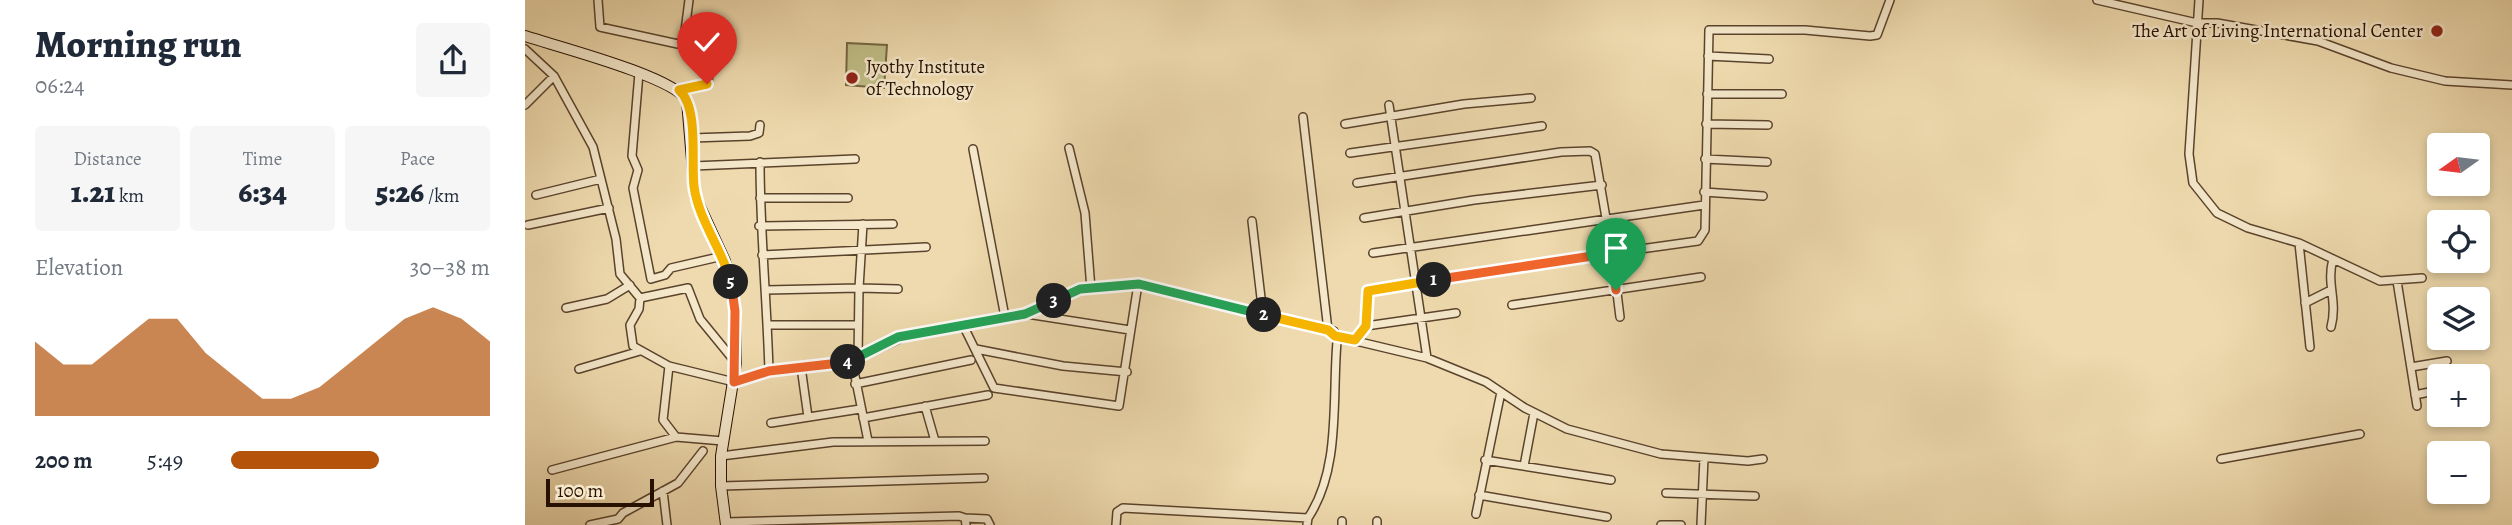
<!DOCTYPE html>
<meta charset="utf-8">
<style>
body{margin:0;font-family:Alegreya,serif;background:#f6f6f7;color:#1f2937;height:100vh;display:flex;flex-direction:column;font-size:26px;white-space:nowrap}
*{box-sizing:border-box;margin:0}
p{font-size:23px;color:#747a83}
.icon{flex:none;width:38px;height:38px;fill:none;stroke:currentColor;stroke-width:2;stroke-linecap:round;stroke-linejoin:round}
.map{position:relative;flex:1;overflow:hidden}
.sheet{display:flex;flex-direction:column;background:#fff;width:525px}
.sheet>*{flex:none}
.needle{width:46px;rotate:256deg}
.controls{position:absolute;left:1902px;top:133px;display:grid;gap:14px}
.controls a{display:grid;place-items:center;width:63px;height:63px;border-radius:7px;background:#fff;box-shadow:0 4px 10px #0003;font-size:35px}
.scale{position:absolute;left:21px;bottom:18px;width:108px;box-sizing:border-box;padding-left:7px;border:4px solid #281100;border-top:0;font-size:19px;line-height:24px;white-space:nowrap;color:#281100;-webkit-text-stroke:5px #f4e7ca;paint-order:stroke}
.pin{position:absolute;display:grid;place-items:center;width:60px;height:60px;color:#fff;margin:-72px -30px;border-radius:50% 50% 50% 0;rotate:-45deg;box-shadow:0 0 7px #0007}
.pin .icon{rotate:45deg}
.km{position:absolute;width:35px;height:35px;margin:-18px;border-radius:50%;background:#222;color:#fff;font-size:19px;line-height:35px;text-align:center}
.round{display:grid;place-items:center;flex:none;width:74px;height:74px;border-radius:7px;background:#f6f6f7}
.head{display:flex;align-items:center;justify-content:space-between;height:119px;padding:0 35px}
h1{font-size:38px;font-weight:800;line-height:52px}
.figures{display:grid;grid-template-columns:repeat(3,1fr);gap:10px;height:119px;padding:7px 35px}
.figures div{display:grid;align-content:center;border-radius:7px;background:#f6f6f7;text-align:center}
.figures b{font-size:30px;font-weight:800}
.figures small{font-size:19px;font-weight:400}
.figures p{font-size:19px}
.chart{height:196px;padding:14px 35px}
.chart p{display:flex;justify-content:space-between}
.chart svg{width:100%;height:126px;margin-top:7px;fill:#b45309;opacity:.7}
ul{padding:0 35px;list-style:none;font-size:23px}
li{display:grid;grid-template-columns:112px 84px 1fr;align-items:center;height:52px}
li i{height:18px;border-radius:9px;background:#b45309}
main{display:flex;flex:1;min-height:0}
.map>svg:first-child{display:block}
.green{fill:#bfbd86;stroke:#746743;stroke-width:2}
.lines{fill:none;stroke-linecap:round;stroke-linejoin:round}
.minor-casing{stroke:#5a432c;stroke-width:10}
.secondary-casing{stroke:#281100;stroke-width:12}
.minor{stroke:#f4e7ca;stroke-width:7}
.secondary{stroke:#f4e7ca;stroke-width:10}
.split-1-casing{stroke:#fff;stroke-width:14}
.split-2-casing{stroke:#fff;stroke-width:14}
.split-3-casing{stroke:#fff;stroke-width:14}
.split-4-casing{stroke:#fff;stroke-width:14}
.split-5-casing{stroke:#fff;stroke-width:14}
.split-6-casing{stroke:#fff;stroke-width:14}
.split-1{stroke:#f0652b;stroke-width:9}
.split-2{stroke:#f5b400;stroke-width:9}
.split-3{stroke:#22a559;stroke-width:9}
.split-4{stroke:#22a559;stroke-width:9}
.split-5{stroke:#f0652b;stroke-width:9}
.split-6{stroke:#f5b400;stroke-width:9}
.poi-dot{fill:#8f2418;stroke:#f4e7ca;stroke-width:2.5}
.labels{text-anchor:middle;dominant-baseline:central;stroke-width:5;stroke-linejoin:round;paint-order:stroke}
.poi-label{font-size:19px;fill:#281100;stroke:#f4e7ca;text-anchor:end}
</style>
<main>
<section class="sheet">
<div class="head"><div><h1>Morning run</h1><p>06:24</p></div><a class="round"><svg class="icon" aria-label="share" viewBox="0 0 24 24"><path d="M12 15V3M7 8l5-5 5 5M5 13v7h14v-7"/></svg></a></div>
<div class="figures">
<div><p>Distance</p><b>1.21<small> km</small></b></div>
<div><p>Time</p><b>6:34</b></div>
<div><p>Pace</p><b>5:26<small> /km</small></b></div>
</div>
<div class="chart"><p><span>Elevation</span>30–38 m</p>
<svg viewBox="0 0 160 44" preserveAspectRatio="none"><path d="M0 44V18L10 26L20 26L30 18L40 10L50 10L60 22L70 30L80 38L90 38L100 34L110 26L120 18L130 10L140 6L150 10L160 18V44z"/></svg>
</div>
<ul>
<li><b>200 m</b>5:49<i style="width:57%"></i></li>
</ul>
</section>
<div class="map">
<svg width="1987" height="525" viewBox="0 0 1987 525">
<rect width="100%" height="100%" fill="#eedaae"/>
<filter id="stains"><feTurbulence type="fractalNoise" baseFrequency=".00286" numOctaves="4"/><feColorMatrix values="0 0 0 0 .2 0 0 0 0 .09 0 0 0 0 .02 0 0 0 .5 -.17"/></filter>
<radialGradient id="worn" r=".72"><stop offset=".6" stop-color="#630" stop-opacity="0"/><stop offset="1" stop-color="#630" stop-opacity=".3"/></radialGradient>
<path class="green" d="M 322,43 L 362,45 L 359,88 L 321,85 Z"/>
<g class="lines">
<g class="minor-casing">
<path id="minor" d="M 73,0 L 75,27 L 153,44 L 159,39 L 164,0
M 1572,0 L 1672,23 L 1692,23 L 1793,41 L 1866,68 L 1920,81 L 1987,85
M 1674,0 L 1664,154 L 1668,183 L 1692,213 L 1723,228 L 1774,243 L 1855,281 L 1897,278
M 0,49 L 29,76 L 68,147 L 91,239 L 95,274 L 115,298 L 114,309 L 105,325 L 108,346 L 144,366 L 138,420 L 151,437 L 198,441
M 1183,56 L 1244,59
M 114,73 L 107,156 L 113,170 L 108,188 L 126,279 L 140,275 L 146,268 L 198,256
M 154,90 L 183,83 L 185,63
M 1182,94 L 1257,94
M 0,105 L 29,76
M 864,105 L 902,358
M 778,117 L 803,330
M 820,124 L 939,104 L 1006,98
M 1181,124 L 1243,125
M 167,138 L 225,136 L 234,133 L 235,125
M 544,148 L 560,213 L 566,289
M 448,149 L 480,317
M 825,153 L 1017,126
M 1180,159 L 1242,162
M 235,162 C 235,232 242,301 244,371
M 168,166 L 330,159
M 832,183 L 1036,152 L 1065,151 L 1070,154 L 1087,253 L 1173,241 L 1180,230 L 1184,30 L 1280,30 L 1345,36 L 1352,35 L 1365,0
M 1179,192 L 1238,196
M 11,195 L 76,179
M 235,198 L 323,198
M 839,218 L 949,200 L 1077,185
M 727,221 L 738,315
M 338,224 L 334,288 L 373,289
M 3,225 L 84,208
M 234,226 L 368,224
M 1774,243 L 1785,347
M 848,253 L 1179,205
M 237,255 L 401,247
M 1872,281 L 1892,406
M 241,290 L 334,288 L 333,359
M 115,298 L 163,288 L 175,319 L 211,363
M 1780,303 L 1806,290
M 987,305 L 1176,277
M 41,308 L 82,299 L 105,285
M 502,314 L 605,330
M 243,325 L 333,325
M 438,325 L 469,388 L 594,406 L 613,284
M 841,326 L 842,296 L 846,289 L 1087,253 L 1095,317
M 1806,327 C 1813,301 1801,284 1808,259
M 810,336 L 902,358 L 961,382 L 1000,408 L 1042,429 L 1136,454 L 1223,461 L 1238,459
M 830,340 L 841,326 L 931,313
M 451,349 L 538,366 L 602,372
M 327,361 L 387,333 L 500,314 L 555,290 L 613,284 L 809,331 L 812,342 C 807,399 816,469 783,518
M 144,366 L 209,382 L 244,371 L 327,361 L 343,441
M 276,367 L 283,417
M 1886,367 L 1922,361
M 54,369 L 115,351
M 330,384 L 446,360
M 1890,395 L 1914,390
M 400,406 L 410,441
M 338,418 L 463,395
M 246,423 L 335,409
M 196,456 L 308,442 L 460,441
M 1696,459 L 1835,434
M 960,460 L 1086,480
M 999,466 L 1009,413
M 27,470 L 151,437
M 196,486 L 459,478
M 138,491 L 142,525
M 1141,493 L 1230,496
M 954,495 L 1082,517
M 951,514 L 976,392
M 440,518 L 462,519 L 465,525
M 201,522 L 434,516 L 440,518 L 441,525
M 65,525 L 93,519 L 98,513 L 153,483 L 178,451
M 591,525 L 592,512 L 598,508 L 783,518 L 782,525
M 817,525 L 817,521
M 852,525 L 852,521
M 1136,525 L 1156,525
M 1176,525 L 1179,458"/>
</g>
<g class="secondary-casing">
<path id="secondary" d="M 0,36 C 30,46 151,77 162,101 L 170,196 L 200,261 L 210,311 L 211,363 L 196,456 L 196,486 L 201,525"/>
</g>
<use href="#minor" class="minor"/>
<use href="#secondary" class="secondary"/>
</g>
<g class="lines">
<g class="split-1-casing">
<path id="split-1" d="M 909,280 L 1087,253 L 1091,290"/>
</g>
<g class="split-2-casing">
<path id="split-2" d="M 739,315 L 803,330 L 810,336 L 830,340 L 841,326 L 843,291 L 909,280"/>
</g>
<g class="split-3-casing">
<path id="split-3" d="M 529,301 L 555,289 L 614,284 L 739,315"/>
</g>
<g class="split-4-casing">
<path id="split-4" d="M 323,362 L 373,337 L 500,314 L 529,301"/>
</g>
<g class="split-5-casing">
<path id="split-5" d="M 206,282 L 210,311 L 209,382 L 244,371 L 323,362"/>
</g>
<g class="split-6-casing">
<path id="split-6" d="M 182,84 L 154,90 C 174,107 166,161 169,186 C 173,219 197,249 206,282"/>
</g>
<use href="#split-1" class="split-1"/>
<use href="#split-2" class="split-2"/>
<use href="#split-3" class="split-3"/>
<use href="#split-4" class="split-4"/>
<use href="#split-5" class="split-5"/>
<use href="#split-6" class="split-6"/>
</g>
<g class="poi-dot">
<circle cx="1912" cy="31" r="7"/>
<circle cx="327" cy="78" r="7"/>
</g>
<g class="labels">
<g class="poi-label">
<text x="1898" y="31">The Art of Living International Center</text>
<text x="341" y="67" text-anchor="start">Jyothy Institute<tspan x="341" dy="22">of Technology</tspan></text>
</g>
</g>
<rect width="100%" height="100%" filter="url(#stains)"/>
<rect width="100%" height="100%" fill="url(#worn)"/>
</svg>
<div class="controls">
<a><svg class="needle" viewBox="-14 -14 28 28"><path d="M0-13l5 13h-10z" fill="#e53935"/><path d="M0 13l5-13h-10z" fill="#747a83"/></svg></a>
<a><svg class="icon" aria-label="locate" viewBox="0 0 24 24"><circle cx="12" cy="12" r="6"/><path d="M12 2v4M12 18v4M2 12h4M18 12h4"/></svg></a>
<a><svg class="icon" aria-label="layers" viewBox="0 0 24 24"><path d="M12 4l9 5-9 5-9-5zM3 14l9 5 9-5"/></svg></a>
<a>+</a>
<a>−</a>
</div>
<div class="scale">100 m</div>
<div class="pin" style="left:1091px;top:290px;background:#1e9e55"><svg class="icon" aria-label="arrive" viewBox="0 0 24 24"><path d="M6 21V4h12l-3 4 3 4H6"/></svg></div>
<div class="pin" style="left:182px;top:84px;background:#d93025"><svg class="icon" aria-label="check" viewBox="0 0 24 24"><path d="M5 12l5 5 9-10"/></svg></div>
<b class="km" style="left:909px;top:280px">1</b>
<b class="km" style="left:739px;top:315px">2</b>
<b class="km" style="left:529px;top:301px">3</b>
<b class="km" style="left:323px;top:362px">4</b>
<b class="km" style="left:206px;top:282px">5</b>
</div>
</main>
